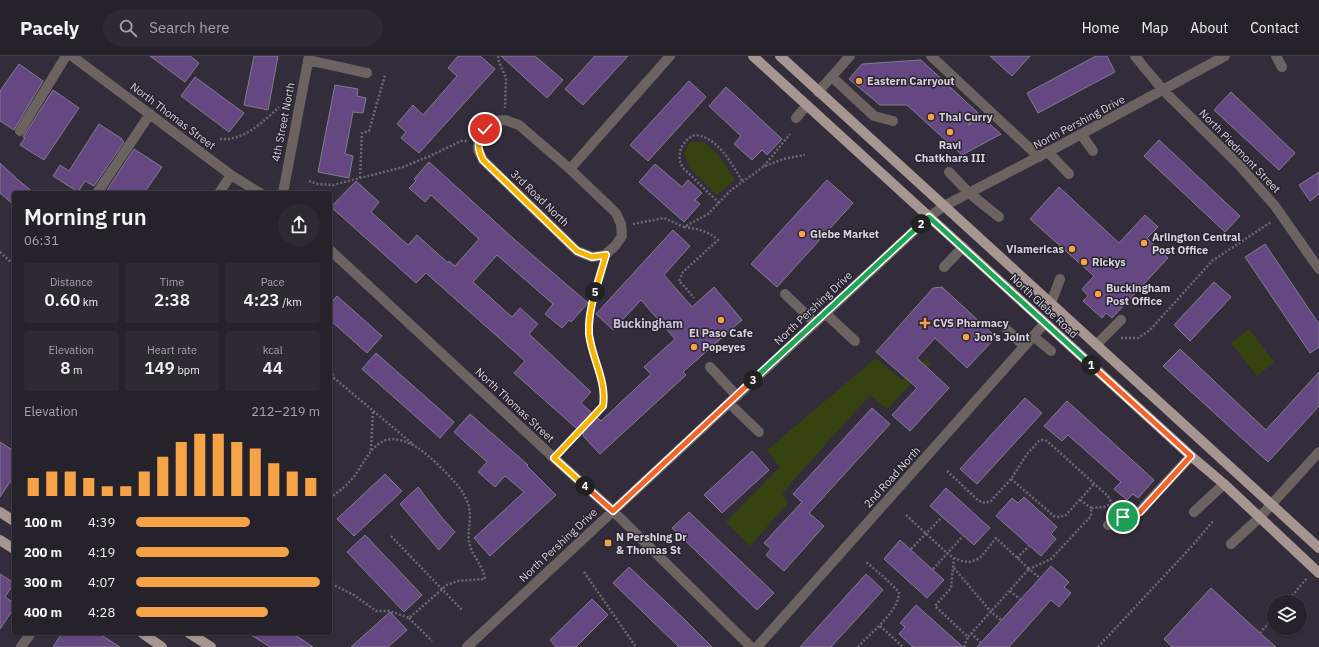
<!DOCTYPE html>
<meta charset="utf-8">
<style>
body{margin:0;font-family:"IBM Plex Sans",sans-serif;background:#2e2a34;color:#f1f3f6;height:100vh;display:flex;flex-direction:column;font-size:15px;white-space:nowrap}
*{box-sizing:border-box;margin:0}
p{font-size:13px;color:#a4a4a9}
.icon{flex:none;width:22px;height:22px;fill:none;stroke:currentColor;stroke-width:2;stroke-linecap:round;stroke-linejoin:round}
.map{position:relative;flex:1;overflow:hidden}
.sheet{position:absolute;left:12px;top:135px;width:320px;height:444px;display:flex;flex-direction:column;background:#26222c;border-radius:4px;box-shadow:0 1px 3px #0004,0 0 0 1px #423f48}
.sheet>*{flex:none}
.fabs{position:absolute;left:1267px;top:539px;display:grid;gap:8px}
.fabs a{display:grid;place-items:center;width:40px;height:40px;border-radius:50%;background:#26222c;box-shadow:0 1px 3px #0004,0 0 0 1px #423f48;font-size:20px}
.pin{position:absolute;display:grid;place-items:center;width:34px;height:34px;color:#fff;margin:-17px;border:2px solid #fff;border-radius:50%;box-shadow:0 1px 4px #0007}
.km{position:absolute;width:20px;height:20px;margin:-10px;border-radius:50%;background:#222;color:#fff;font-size:11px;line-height:20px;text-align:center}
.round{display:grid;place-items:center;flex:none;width:42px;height:42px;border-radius:21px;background:#2e2a34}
.overview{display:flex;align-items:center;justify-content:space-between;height:68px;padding:0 12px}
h1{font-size:22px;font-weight:600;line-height:30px}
.stats{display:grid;grid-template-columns:repeat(3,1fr);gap:6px;height:68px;padding:4px 12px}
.stats div{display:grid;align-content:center;border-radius:4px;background:#2e2a34;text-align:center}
.stats b{font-size:17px;font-weight:600}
.stats small{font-size:11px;font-weight:400}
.stats p{font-size:11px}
.chart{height:112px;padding:8px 12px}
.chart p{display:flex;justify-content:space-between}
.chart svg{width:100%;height:72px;margin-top:4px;stroke:#f5a346;stroke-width:6}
ul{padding:0 12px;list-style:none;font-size:13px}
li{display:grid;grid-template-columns:64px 48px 1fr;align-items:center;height:30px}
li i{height:10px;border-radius:5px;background:#f5a346}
header{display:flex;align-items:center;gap:24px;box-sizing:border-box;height:56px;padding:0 20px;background:#26222c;border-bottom:1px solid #423f48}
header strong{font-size:19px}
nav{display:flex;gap:22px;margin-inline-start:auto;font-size:14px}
.search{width:280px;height:36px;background:#2e2a34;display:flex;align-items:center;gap:10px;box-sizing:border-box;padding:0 14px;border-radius:22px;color:#a4a4a9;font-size:15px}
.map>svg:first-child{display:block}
.green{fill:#364310}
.building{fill:#654882;stroke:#837b8c}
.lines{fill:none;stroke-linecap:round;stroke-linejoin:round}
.path{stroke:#6d6874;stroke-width:2.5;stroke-dasharray:2 2;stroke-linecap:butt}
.minor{stroke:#6c6361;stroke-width:10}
.major{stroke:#a79591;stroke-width:10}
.split-1-casing{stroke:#fff;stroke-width:8}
.split-2-casing{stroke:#fff;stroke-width:8}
.split-3-casing{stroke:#fff;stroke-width:8}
.split-4-casing{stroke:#fff;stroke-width:8}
.split-5-casing{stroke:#fff;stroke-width:8}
.split-6-casing{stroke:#fff;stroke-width:8}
.split-1{stroke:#f0652b;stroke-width:5}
.split-2{stroke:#22a559;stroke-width:5}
.split-3{stroke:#22a559;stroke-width:5}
.split-4{stroke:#f0652b;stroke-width:5}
.split-5{stroke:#f5b400;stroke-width:5}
.split-6{stroke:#f5b400;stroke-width:5}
.poi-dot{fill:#f5a346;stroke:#292330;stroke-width:1.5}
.labels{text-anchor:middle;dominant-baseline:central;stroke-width:3;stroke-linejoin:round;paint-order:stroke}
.poi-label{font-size:11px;font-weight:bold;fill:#d7d3dc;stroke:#292330;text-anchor:start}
.street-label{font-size:11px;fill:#d7d3dc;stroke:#292330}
.neighbourhood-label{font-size:12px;font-weight:bold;fill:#cbc3d5;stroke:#292330}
</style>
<header>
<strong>Pacely</strong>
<div class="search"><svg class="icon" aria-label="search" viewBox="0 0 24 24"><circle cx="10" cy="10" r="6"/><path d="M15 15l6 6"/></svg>Search here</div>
<nav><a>Home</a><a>Map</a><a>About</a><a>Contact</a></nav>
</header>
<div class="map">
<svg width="1319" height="591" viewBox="0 0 1319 591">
<rect width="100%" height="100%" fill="#332d3b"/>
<path class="green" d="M 690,86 L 704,86 L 719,99 L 735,124 L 717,139 L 689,111 L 684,98 Z
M 1249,273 L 1274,306 L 1257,320 L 1231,287 Z
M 876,302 L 902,324 L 926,303 L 931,307 L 887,353 L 870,339 L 782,437 L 788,447 L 750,490 L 726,466 L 780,411 L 767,394 Z"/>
<path class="building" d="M 150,0 L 190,0 L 199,7 L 185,26 Z
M 254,0 L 278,0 L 268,54 L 244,49 Z
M 458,0 L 480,0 L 495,13 L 419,97 L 401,82 L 406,76 L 397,68 L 413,49 L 423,59 L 457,20 L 448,12 Z
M 501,0 L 535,0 L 563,24 L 547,42 Z
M 595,0 L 628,0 L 583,49 L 565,33 Z
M 990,0 L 1030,0 L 1012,20 Z
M 1096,0 L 1107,0 L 1115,16 L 1038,57 L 1027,37 Z
M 921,4 L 978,57 L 968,69 L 982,61 L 1001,78 L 962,99 L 907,49 L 880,49 L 849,23 L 862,8 Z
M 19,8 L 43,25 L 14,74 L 0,65 L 0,35 Z
M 195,21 L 244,57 L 229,76 L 181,40 Z
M 689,25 L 706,41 L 648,105 L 630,89 Z
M 335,29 L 358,33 L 357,40 L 366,42 L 363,57 L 353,56 L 345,98 L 353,100 L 349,122 L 318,116 Z
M 726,31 L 782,83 L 767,99 L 762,94 L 752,104 L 734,88 L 741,80 L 709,50 Z
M 53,34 L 79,52 L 44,104 L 20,89 L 25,82 L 23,81 Z
M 1231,36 L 1295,97 L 1279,114 L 1214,54 Z
M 99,68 L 122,83 L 122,84 L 124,86 L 94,130 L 85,125 L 78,136 L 53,120 L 60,109 L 69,115 Z
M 1159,84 L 1240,160 L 1225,176 L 1144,100 Z
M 134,93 L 162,111 L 144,137 L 105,137 Z
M 429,106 L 515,184 L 588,247 L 571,266 L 569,264 L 562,272 L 545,258 L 553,248 L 497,199 L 473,226 L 512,261 L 520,252 L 538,268 L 529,278 L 591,336 L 581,347 L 601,365 L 651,318 L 644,311 L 675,283 L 641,244 L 613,274 L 596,258 L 673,174 L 690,190 L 664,219 L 692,251 L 714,231 L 742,264 L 683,316 L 686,319 L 600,398 L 583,380 L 584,379 L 514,317 L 525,305 L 426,217 L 416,227 L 331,151 L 356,125 L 379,146 L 371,156 L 408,189 L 417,179 L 448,207 L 449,205 L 455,210 L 479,183 L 431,139 L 425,146 L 409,132 L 416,125 L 414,123 Z
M 0,107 L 17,123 L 34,137 L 14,137 L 14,149 L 0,137 Z
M 655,108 L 682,131 L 688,124 L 702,137 L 695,144 L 700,148 L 684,166 L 639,126 Z
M 1319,116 L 1319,138 L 1310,145 L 1299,129 Z
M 827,124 L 853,147 L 777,231 L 751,208 Z
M 1059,131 L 1119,187 L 1145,159 L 1158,171 L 1147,182 L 1168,202 L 1112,262 L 1106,257 L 1102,262 L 1083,245 L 1088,240 L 1082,233 L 1094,220 L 1030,163 Z
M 1265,188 L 1319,268 L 1319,291 L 1310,297 L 1245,201 Z
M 1214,226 L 1231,241 L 1190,285 L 1174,269 Z
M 942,231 L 996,281 L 967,312 L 935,282 L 917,302 L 949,332 L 910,375 L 892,359 L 917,332 L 876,296 L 933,232 Z
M 337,240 L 382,280 L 367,297 L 330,264 L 330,248 Z
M 1180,293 L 1266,374 L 1319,316 L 1319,350 L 1268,406 L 1163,310 Z
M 376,297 L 454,366 L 440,382 L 362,313 Z
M 1025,342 L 1042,357 L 977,428 L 960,413 Z
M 1067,345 L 1154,424 L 1138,442 L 1133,438 L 1127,444 L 1114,433 L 1121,426 L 1068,379 L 1062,385 L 1044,370 Z
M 872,352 L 890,368 L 809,457 L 824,470 L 784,515 L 766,499 L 771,493 L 764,487 L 802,446 L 793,438 Z
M 470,358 L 528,409 L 527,410 L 556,439 L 490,500 L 474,482 L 524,436 L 505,420 L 495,431 L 478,416 L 487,406 L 454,376 Z
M 0,386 L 14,395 L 14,420 L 0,441 Z
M 752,395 L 769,414 L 722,457 L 704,439 Z
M 385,418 L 402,435 L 354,480 L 337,463 Z
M 418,431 L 443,463 L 455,476 L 439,494 L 400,448 Z
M 946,432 L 990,472 L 974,489 L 930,450 Z
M 1024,441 L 1057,471 L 1051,478 L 1056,483 L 1041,500 L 996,460 L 1012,442 L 1018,447 Z
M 689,456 L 774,537 L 757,554 L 672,472 Z
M 365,479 L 422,539 L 404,556 L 347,496 Z
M 900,484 L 944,524 L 927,542 L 884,503 Z
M 1051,510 L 1069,526 L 1064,531 L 1071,537 L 1059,551 L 1051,544 L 1009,591 L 977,591 Z
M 629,511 L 685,564 L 712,591 L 679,591 L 613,527 Z
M 0,518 L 14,527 L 5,541 L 14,547 L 14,552 L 0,573 Z
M 866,518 L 883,534 L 831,591 L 800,591 Z
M 1211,532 L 1260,577 L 1276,591 L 1172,591 L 1164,583 Z
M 592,543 L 608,559 L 576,591 L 556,591 L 550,584 Z
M 916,549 L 963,591 L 913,591 L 899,578 L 905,571 L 900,567 Z
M 390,556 L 407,574 L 388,591 L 351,591 Z
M 62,577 L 98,577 L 120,591 L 53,591 Z
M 248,577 L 292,577 L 313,591 L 270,591 Z"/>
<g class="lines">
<path class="path" d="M 498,0 L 499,6 L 506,22 L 505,52
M 220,83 C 244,85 263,66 279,51
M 764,110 L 790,78
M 360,122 L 362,77 L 369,75 L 385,19
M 309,125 L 318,128 L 333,129 L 403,111 L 430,100 L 461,85 L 467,85
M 719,147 L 683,112 C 675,99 682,84 695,79 C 720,82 731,108 743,126
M 633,168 L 664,162 L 684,171 L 708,158 L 730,135 L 763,111 L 783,103 L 805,99
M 684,171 C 697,173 709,175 718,184 L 683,216 L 679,225 L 685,231 L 694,242
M 0,196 L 14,209
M 1121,282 L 1138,282 L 1150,274 L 1212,205 L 1271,166
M 330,310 L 334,322 L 414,389
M 371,394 L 373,355
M 562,394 L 603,350 C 607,324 592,302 589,278 C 587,255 596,233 602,211
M 947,415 L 979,445 L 985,447 L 991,445 L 1011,423 L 1027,398 L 1039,385 L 1042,384 L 1047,385 L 1108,440 L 1112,448 L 1104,451 L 1091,452 L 1091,460 L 1051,503 L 1029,513 L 1040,522
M 1011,423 L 1054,460 L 1059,461 L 1066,459 L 1094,428
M 330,442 C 337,437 345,431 351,424 C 363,411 368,391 386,384 C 396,381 410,387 418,392 C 429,399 456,425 463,437 C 465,441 468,446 469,451 C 472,464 466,477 470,490 C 474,502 483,510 485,523 L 458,525 L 447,529 L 409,562 L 390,555 L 376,555 L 354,539 L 330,527
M 1080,444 L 1091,452
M 906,459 L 947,497 L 954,502 L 962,505 L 969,506 L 976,504 L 981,501 L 996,482 L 1029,513 L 968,581 L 935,550 L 951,532 L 954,502
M 391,480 L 462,554
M 911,493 L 942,461
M 1017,502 L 1029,490
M 954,512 L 991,556 L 1001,564
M 933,513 L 963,480
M 584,516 L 636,591
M 1010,535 L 1020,543
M 1287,546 L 1307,522
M 409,562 L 432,585
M 880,570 L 903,591
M 971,577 L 981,587
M 1260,577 L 1274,561
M 858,591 C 870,577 899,556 899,536 L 886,523 L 865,505
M 964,591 L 968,581
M 1098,591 L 1193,489 L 1213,465"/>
<path class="minor" d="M 72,0 L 231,119 L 260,137
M 931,0 L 1039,101
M 1135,0 L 1143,10 L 1163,34 L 1239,109 L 1275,150 L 1319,213
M 1276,0 L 1282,11
M 308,4 L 367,17
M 832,21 L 874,60 L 893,65
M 818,36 L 850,0
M 796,62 L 807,49
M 505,64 L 519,69 L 570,113 L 616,157 L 621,168 L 622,180 L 615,190 L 605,199 L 592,201 L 577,195 L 483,104 L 478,94 L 478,85 L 485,73 L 495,65 Z
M 20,75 L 66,0
M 1081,78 L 1093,95
M 1048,96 L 1069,118
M 570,113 L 670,0
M 949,116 L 969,137 L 999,161
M 97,137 L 150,58
M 219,137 L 231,119
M 283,137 L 309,0
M 330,194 L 554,402 L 613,455 L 751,591
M 944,211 L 963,191
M 785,238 L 815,267
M 1051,247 L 1060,223
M 825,257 L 855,285
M 1007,274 L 1024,290
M 1033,280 L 1051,295
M 1096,289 L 1121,264
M 710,311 L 737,340
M 729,347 L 759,376
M 1194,456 L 1224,428
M 1108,469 L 1123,461 L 1140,455 L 1191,400
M 1231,488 L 1259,462 L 1319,396
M 21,591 L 31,577
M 467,591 L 929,161 L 944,150 L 1061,89 L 1225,0
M 757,591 L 1045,267"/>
<path class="major" d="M 753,0 L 1191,400 L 1224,428 L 1319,517
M 780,0 L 1319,492
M 0,456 L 14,465
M 0,484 L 14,493
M 142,577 L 162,591
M 189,577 L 211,591"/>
</g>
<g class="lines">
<g class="split-1-casing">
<path id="split-1" d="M 1091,309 L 1191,400 L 1140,456 L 1123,461"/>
</g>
<g class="split-2-casing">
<path id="split-2" d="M 921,168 L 929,161 L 1091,309"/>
</g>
<g class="split-3-casing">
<path id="split-3" d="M 753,324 L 921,168"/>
</g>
<g class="split-4-casing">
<path id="split-4" d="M 585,430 L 613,455 L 753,324"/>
</g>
<g class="split-5-casing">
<path id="split-5" d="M 585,430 L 554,402 L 603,350 C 607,325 592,303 589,278 C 588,263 591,250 595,236"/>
</g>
<g class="split-6-casing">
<path id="split-6" d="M 485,73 C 478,87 476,90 483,104 L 577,195 L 592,201 L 606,199 L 595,236"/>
</g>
<use href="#split-1" class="split-1"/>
<use href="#split-2" class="split-2"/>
<use href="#split-3" class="split-3"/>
<use href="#split-4" class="split-4"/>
<use href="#split-5" class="split-5"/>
<use href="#split-6" class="split-6"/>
</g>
<g class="poi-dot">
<circle cx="859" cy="25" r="4"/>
<circle cx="931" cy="61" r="4"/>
<circle cx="950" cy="76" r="4"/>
<circle cx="802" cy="178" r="4"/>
<circle cx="1144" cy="187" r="4"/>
<circle cx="1072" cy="193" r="4"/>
<circle cx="1084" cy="206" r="4"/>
<circle cx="1098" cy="238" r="4"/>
<circle cx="721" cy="264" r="4"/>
<path d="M923 261h4v4h4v4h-4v4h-4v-4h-4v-4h4z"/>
<circle cx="966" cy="281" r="4"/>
<circle cx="694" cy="291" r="4"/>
<rect x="604" y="483" width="8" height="8" rx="2"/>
</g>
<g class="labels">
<g class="poi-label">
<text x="867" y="25">Eastern Carryout</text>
<text x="939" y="61">Thai Curry</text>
<text x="950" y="89" text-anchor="middle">Ravi<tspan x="950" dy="13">Chatkhara III</tspan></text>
<text x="810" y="178">Glebe Market</text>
<text x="1152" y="181">Arlington Central<tspan x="1152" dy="13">Post Office</tspan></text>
<text x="1064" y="193" text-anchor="end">Viamericas</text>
<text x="1092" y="206">Rickys</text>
<text x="1106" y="232">Buckingham<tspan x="1106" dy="13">Post Office</tspan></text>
<text x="933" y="267">CVS Pharmacy</text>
<text x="721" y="277" text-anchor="middle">El Paso Cafe</text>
<text x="974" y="281">Jon’s Joint</text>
<text x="702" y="291">Popeyes</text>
<text x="616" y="481">N Pershing Dr<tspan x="616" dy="13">&amp; Thomas St</tspan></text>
</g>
<g class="street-label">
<text transform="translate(173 60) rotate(37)">North Thomas Street</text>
<text transform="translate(283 66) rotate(-79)">4th Street North</text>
<text transform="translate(1079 66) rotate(-28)">North Pershing Drive</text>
<text transform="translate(1240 95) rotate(46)">North Piedmont Street</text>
<text transform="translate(540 142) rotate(44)">3rd Road North</text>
<text transform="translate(1044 250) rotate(43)">North Glebe Road</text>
<text transform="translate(813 252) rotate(-43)">North Pershing Drive</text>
<text transform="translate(515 349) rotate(43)">North Thomas Street</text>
<text transform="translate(892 421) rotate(-48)">2nd Road North</text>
<text transform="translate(558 489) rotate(-43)">North Pershing Drive</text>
</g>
<g class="neighbourhood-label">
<text x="648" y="267">Buckingham</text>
</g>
</g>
</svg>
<div class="fabs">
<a><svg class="icon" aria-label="layers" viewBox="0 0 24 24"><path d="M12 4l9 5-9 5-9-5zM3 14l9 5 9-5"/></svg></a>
</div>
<div class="pin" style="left:1123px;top:461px;background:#1e9e55"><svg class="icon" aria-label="arrive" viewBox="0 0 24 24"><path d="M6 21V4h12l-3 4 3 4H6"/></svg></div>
<div class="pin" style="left:485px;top:73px;background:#d93025"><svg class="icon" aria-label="check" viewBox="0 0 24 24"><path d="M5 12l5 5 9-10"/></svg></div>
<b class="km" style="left:1091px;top:309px">1</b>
<b class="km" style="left:921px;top:168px">2</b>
<b class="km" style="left:753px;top:324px">3</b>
<b class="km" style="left:585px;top:430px">4</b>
<b class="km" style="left:595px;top:236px">5</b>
<section class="sheet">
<div class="overview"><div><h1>Morning run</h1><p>06:31</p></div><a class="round"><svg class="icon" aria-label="share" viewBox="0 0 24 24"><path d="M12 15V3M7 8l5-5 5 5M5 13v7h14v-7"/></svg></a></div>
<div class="stats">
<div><p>Distance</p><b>0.60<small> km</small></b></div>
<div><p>Time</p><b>2:38</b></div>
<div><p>Pace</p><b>4:23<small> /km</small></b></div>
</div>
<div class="stats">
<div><p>Elevation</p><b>8<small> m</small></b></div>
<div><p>Heart rate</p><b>149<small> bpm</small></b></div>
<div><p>kcal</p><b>44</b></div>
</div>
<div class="chart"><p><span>Elevation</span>212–219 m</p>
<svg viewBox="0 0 160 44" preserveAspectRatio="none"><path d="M5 44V33M15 44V29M25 44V29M35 44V33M45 44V38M55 44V38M65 44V29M75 44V20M85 44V11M95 44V6M105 44V6M115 44V11M125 44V15M135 44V24M145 44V29M155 44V33"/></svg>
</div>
<ul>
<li><b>100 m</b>4:39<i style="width:62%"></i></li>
<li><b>200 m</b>4:19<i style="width:83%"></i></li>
<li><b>300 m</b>4:07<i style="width:100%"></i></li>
<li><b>400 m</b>4:28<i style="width:72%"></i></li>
</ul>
</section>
</div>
